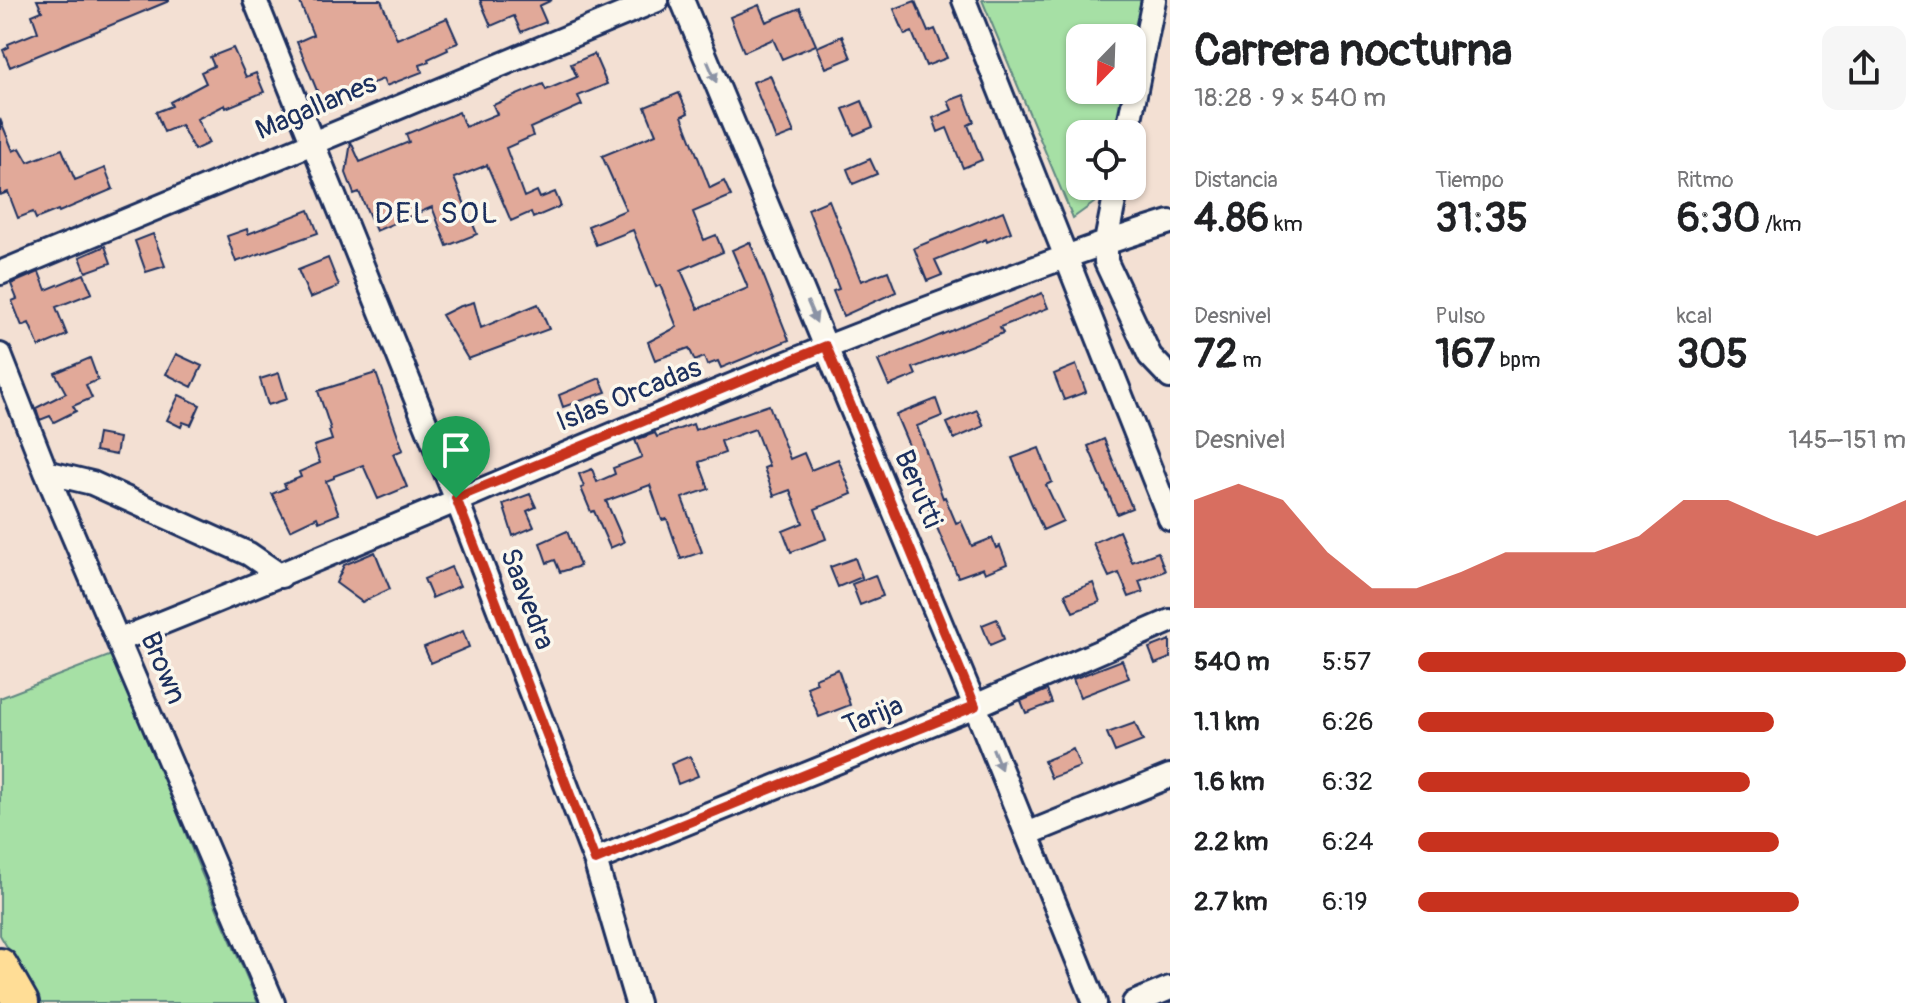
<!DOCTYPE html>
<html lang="es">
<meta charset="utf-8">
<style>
body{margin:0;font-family:Pangolin,sans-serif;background:#f6f6f6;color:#202124;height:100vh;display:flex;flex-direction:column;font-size:30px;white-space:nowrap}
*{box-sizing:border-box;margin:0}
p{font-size:26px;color:#757577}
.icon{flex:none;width:44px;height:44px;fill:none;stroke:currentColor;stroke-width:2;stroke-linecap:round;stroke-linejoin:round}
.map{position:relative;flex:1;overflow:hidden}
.drawer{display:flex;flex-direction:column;background:#fff;width:760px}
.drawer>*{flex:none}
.needle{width:52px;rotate:203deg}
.fabs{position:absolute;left:1066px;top:24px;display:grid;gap:16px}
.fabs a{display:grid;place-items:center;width:80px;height:80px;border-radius:16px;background:#fff;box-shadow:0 2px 6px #0004;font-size:40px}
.pin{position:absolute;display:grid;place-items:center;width:68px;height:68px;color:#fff;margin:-82px -34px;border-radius:50% 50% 50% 0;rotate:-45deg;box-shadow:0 0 8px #0007}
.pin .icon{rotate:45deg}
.round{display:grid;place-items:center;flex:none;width:84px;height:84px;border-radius:16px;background:#f6f6f6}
.summary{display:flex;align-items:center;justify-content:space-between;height:136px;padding:0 24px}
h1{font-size:44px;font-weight:700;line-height:60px}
.metrics{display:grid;grid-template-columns:repeat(3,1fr);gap:12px;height:136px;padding:8px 24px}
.metrics div{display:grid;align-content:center}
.metrics b{font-size:40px;font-weight:700}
.metrics small{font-size:22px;font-weight:400}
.metrics p{font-size:22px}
.chart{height:224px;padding:16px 24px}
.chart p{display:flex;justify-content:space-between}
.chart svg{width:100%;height:144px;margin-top:8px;fill:#c8321e;opacity:.7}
ul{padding:0 24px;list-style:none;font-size:26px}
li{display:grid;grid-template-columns:128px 96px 1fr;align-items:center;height:60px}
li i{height:20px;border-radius:10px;background:#c8321e}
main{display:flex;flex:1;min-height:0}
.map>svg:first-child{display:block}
.green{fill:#a6e0a5;stroke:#608882;stroke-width:2}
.building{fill:#e1a999;stroke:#1b2f5e;stroke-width:2}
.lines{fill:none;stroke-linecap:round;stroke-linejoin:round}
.street-casing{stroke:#1b2f5e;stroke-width:28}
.primary-casing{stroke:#1b2f5e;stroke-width:40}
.street{stroke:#fbf7ec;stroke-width:22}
.primary{stroke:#ffdd96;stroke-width:34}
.oneway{fill:#8b93a5}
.route-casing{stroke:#fff;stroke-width:16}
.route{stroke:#c8321e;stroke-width:10}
.labels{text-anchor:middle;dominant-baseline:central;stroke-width:7;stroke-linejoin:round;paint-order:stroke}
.street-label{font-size:28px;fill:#1b2f5e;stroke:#fbf7ec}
.neighbourhood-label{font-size:30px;letter-spacing:2px;fill:#1b2f5e;stroke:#fbf7ec}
</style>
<main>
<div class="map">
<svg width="1170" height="1003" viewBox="0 0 1170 1003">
<rect width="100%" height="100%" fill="#f3e0d3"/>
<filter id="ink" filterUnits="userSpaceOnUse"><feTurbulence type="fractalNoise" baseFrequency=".0125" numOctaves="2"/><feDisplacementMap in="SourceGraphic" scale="16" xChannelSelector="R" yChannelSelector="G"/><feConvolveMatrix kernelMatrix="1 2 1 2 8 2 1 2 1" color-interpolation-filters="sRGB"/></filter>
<g filter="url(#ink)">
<path class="green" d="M 982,0 L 1143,0 L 1132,56 L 1132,38 L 1080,38 L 1080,90 L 1125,90 L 1117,134 L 1080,134 L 1080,186 L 1106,186 L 1105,195 L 1073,218 Z
M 114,654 L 201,872 L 258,1003 L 40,1003 L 0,935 L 0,698 Z"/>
<path class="building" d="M 37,0 L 169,0 L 169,1 L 10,67 L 3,50 L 9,47 L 8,44 L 38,32 L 32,15 L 42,11 Z
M 299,0 L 381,0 L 397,39 L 447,18 L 458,43 L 447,47 L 448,50 L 428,59 L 429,62 L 420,65 L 422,72 L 386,86 L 383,79 L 322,103 L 297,42 L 313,35 Z
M 480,0 L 552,0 L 539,6 L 546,22 L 521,32 L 514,16 L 491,26 Z
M 915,1 L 928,32 L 935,29 L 947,58 L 926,66 L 912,32 L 905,35 L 894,9 Z
M 759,5 L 766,22 L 800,8 L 816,45 L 782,59 L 773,39 L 744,52 L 730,17 Z
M 842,36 L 851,58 L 826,68 L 817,47 Z
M 233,48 L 246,77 L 256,73 L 264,92 L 226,108 L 225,105 L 197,119 L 209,143 L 194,150 L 181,125 L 164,132 L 156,112 L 172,106 L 170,102 L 206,83 L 201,72 L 214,66 L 210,57 Z
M 594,54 L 607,84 L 578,96 L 582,105 L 530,128 L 533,136 L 506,148 L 524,197 L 537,191 L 540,198 L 555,192 L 561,206 L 533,218 L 531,212 L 511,221 L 487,165 L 454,178 L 477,234 L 447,246 L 432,207 L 376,231 L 359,192 L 354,194 L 346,173 L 351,142 L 360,162 L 409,142 L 406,134 L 459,112 L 465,127 L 497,114 L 493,105 L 543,84 L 546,90 L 577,77 L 571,64 Z
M 770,75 L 794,133 L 776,140 L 753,82 Z
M 679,93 L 688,113 L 682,116 L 710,188 L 724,181 L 731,196 L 693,212 L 704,240 L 716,235 L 723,252 L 681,270 L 698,309 L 748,288 L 732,250 L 750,242 L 789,340 L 721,368 L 718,361 L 707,365 L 704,357 L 695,361 L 689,348 L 655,360 L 648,342 L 677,327 L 660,285 L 656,287 L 633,230 L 596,245 L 588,226 L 626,210 L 602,156 L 656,134 L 645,107 Z
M 964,95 L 974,122 L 968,125 L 982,160 L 963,168 L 947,128 L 938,132 L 933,118 L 952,110 L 948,101 Z
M 862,101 L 873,127 L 854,135 L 843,109 Z
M 0,119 L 13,151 L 20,148 L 28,162 L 62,149 L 75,180 L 105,168 L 113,189 L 59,212 L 58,210 L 36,219 L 33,212 L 18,218 L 8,192 L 0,195 Z
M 870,159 L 877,174 L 853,184 L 847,169 Z
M 829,200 L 861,281 L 888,271 L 896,292 L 843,316 L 833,291 L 839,289 L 808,209 Z
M 309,210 L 318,233 L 236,262 L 227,236 L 247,229 L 248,234 Z
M 1003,211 L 1011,232 L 987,242 L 986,239 L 935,260 L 942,275 L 927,281 L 914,248 Z
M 153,234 L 165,266 L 146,272 L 135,241 Z
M 105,246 L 111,263 L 86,272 L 80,257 Z
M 328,258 L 339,286 L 310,298 L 298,270 Z
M 39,272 L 46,290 L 84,274 L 92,293 L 56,307 L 67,335 L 39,347 L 29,323 L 22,326 L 12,301 L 17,299 L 11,284 Z
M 1042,293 L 1048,308 L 1000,327 L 1003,333 L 913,368 L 916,375 L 889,386 L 878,361 Z
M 474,302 L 481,328 L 538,304 L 549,329 L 468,359 L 442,315 L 458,307 Z
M 176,354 L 202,366 L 192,387 L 166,374 Z
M 90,358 L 98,380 L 86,385 L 92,398 L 73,406 L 76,411 L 54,422 L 50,416 L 40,420 L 36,408 L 66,393 L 55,373 Z
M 1076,365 L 1086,392 L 1064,400 L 1054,374 Z
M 279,373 L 287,399 L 268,405 L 260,379 Z
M 376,373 L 403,450 L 393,454 L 407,487 L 378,499 L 363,465 L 334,476 L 334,478 L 326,481 L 339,514 L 319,522 L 317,517 L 290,530 L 272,494 L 286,488 L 284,484 L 301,477 L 299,472 L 320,463 L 314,446 L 332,440 L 329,431 L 331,430 L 318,391 Z
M 600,378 L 606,392 L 563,407 L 559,395 Z
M 179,395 L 200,405 L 191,425 L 183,422 L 181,427 L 167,420 Z
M 936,399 L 942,416 L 917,426 L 943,498 L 945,497 L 956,523 L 961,521 L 972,546 L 992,538 L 996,548 L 1000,546 L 1007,564 L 985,573 L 983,568 L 958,577 L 918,483 L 909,457 L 913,455 L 896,415 Z
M 769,405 L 790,459 L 804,453 L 811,470 L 838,459 L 852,494 L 815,509 L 826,539 L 791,552 L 783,531 L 803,523 L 790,490 L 774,496 L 764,468 L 769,466 L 755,429 L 721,441 L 725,453 L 699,462 L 709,489 L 682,498 L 702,552 L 681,559 L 667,519 L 662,520 L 650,485 L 606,501 L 624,542 L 610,548 L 594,511 L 591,512 L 581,488 L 584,487 L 579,474 L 592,469 L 597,482 L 615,474 L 613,468 L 642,457 L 635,440 L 655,433 L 657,437 L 693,424 L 695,430 Z
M 977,410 L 984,426 L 954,439 L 947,423 Z
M 98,434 L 119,438 L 116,455 L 95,451 Z
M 1104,439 L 1132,508 L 1117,514 L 1088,446 Z
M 1039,448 L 1052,482 L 1046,485 L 1063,521 L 1043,530 L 1012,458 Z
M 530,494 L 536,507 L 527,511 L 534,527 L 513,536 L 503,504 Z
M 567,531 L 580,566 L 560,572 L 555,560 L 547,563 L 540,543 Z
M 1119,531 L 1132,562 L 1158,552 L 1165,571 L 1139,581 L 1143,592 L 1129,597 L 1119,573 L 1109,577 L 1093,543 Z
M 375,552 L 390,589 L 362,602 L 336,583 L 344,565 Z
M 855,558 L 862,577 L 838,587 L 830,567 Z
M 451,567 L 460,586 L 432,598 L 424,579 Z
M 875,575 L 883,596 L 860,605 L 852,584 Z
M 1093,583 L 1100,602 L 1073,612 L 1065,594 Z
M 997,619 L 1004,639 L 990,645 L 982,625 Z
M 463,631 L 469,647 L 431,663 L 424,647 Z
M 1170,640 L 1170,658 L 1155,664 L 1149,648 Z
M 1122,660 L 1129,678 L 1080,697 L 1073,679 Z
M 838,669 L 850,705 L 819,717 L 807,687 L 817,683 L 815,678 Z
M 1047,690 L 1052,703 L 1026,713 L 1021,701 Z
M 1135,723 L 1143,741 L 1115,752 L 1107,733 Z
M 1073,749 L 1080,767 L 1051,778 L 1044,761 Z
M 690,756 L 698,776 L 678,784 L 671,764 Z"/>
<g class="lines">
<g class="street-casing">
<path id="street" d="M 255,0 L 456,498 L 595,860 L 637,1003
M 682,0 L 975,706 L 1095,1003
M 964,0 L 1170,519
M 1127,134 L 1154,0
M 1117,186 L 1106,242 L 1106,262 L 1150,356 L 1170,377
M 0,273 L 657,0
M 0,355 L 46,472 L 273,1003
M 46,472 L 92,483 L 249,554 L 281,576
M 119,640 C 396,531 667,405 947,301 C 1021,273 1095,245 1170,222
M 1027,834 L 1170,776
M 595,860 L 975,706 L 1170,621
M 1134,1003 L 1170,988"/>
</g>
<g class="primary-casing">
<path id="primary" d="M 0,966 L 21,1003"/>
</g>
<use href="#street" class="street"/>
<use href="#primary" class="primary"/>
</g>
<defs><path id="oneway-solid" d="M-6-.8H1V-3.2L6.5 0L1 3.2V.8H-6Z" transform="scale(2)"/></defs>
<g class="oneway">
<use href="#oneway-solid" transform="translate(712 72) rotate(67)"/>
<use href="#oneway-solid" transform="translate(812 312) rotate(67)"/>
<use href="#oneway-solid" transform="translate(997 759) rotate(68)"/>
</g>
</g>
<g class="lines" filter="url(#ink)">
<g class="route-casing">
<path id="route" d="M 826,346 L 975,706 L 595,860 L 456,498 Z"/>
</g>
<use href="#route" class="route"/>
</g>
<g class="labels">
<g class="street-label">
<text transform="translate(316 107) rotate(-23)">Magallanes</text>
<text transform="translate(629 395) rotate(-22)">Islas Orcadas</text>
<text transform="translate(918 489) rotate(67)">Berutti</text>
<text transform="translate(527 599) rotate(69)">Saavedra</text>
<text transform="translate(163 668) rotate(67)">Brown</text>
<text transform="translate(873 716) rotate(-22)">Tarija</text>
</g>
<g class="neighbourhood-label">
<text x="437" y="213">DEL SOL</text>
</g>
</g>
</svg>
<div class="fabs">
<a><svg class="needle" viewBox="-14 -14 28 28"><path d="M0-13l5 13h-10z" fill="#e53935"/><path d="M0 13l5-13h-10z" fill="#757577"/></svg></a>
<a><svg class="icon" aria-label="locate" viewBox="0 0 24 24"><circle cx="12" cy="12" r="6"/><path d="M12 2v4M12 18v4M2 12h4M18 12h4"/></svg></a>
</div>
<div class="pin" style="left:456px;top:498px;background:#1e9e55"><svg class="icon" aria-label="arrive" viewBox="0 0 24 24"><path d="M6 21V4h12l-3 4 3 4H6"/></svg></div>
</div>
<section class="drawer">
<div class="summary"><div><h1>Carrera nocturna</h1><p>18:28 · 9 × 540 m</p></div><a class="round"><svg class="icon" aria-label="share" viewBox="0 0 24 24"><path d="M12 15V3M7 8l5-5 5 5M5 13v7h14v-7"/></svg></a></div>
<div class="metrics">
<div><p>Distancia</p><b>4.86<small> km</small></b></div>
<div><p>Tiempo</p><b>31:35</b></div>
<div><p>Ritmo</p><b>6:30<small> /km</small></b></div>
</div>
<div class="metrics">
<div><p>Desnivel</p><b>72<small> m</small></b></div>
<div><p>Pulso</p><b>167<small> bpm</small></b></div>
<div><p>kcal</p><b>305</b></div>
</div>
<div class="chart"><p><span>Desnivel</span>145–151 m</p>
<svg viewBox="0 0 160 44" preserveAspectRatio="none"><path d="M0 44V11L10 6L20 11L30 27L40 38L50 38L60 33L70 27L80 27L90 27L100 22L110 11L120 11L130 17L140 22L150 17L160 11V44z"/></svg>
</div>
<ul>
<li><b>540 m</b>5:57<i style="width:100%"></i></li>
<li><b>1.1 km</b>6:26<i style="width:73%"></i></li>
<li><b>1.6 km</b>6:32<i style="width:68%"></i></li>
<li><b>2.2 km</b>6:24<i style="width:74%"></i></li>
<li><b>2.7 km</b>6:19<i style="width:78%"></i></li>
</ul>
</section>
</main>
